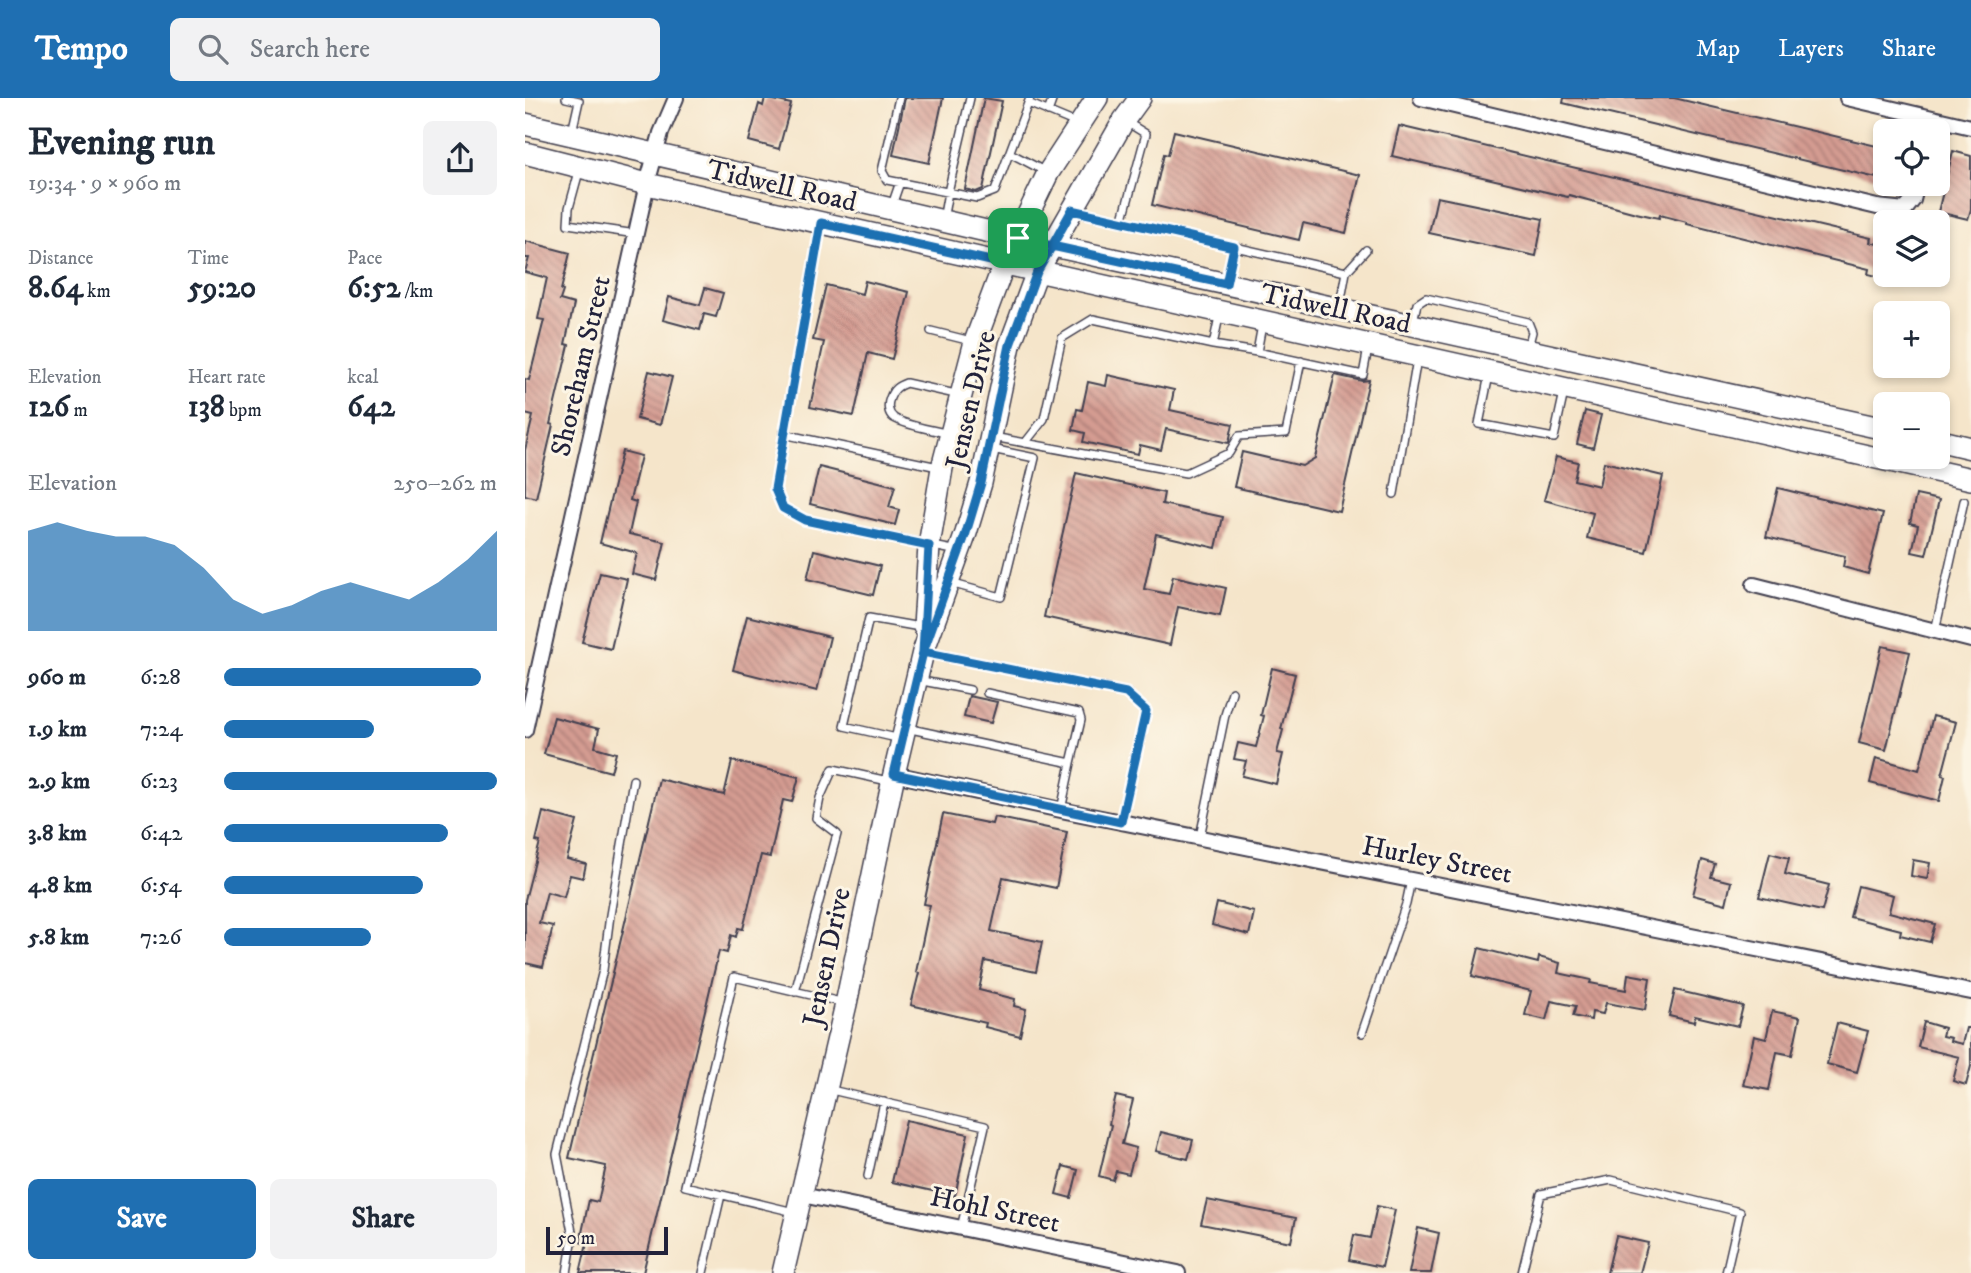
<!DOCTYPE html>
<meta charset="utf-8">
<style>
body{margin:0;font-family:"IM FELL DW Pica",serif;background:#f2f2f3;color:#1f2937;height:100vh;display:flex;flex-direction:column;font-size:26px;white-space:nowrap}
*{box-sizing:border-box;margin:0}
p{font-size:23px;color:#747a83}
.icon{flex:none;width:38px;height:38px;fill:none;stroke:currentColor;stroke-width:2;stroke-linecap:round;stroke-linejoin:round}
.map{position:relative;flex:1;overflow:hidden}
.drawer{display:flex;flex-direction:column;background:#fff;width:525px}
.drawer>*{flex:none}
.tools{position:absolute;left:1348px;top:21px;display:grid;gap:14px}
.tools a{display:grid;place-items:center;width:77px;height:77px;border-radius:10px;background:#fff;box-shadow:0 4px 10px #0003;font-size:35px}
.scale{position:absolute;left:21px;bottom:18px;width:122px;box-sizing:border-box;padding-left:7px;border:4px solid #22223b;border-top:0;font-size:19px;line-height:24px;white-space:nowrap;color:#22223b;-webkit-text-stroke:5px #fcf5e5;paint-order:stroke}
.pin{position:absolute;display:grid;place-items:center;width:60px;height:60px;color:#fff;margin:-30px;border-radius:14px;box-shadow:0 4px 10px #0006}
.round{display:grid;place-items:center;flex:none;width:74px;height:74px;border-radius:10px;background:#f2f2f3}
.summary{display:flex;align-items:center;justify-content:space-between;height:119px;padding:0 28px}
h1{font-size:38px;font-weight:700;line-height:52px}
.figures{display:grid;grid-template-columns:repeat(3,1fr);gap:10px;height:119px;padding:7px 28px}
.figures div{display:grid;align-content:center}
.figures b{font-size:30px;font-weight:700}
.figures small{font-size:19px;font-weight:400}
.figures p{font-size:19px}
.chart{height:196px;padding:14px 28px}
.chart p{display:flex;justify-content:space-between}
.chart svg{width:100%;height:126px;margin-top:7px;fill:#1f6fb2;opacity:.7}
.primary-button{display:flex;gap:14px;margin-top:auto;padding:14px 28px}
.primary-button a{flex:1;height:80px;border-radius:10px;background:#1f6fb2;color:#fff;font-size:28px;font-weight:700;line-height:80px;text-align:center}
.primary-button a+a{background:#f2f2f3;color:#1f2937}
ul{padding:0 28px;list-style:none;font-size:23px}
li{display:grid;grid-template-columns:112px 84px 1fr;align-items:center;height:52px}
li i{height:18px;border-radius:9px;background:#1f6fb2}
header{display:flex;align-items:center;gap:42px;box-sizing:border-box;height:98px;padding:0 35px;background:#1f6fb2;color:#fff}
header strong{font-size:33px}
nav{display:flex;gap:38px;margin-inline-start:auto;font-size:24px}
.search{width:490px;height:63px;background:#f2f2f3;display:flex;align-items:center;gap:18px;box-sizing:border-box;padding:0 24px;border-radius:10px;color:#747a83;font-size:26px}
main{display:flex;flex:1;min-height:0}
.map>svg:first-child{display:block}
.building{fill:url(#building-back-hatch)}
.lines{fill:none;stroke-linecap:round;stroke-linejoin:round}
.lane-casing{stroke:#423f50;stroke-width:10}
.street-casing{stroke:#423f50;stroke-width:18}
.secondary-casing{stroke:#423f50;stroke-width:24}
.lane{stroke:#fff;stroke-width:7}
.street{stroke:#fff;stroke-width:14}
.secondary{stroke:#fff;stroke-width:21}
.route-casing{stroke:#fff;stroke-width:14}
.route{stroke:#1f6fb2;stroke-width:9}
.labels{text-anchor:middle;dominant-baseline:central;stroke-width:6;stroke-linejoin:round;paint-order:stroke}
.street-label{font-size:28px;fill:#22223b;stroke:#fcf5e5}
</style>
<header>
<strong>Tempo</strong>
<div class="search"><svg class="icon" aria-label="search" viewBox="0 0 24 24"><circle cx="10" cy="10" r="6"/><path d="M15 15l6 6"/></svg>Search here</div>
<nav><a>Map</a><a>Layers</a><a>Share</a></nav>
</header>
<main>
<section class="drawer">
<div class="summary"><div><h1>Evening run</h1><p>19:34 · 9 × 960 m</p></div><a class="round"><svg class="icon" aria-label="share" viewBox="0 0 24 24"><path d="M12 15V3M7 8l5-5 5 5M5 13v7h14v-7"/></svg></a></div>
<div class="figures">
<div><p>Distance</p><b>8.64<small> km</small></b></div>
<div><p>Time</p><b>59:20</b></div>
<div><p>Pace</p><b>6:52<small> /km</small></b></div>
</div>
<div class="figures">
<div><p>Elevation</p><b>126<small> m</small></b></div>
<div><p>Heart rate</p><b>138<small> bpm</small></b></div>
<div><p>kcal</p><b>642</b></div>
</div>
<div class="chart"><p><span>Elevation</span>250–262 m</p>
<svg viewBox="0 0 160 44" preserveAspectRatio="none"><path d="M0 44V9L10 6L20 9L30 11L40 11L50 14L60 22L70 33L80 38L90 35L100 30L110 27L120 30L130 33L140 27L150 19L160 9V44z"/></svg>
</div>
<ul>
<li><b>960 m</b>6:28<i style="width:94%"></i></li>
<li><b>1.9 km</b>7:24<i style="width:55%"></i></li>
<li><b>2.9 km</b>6:23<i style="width:100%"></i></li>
<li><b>3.8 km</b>6:42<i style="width:82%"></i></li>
<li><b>4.8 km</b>6:54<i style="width:73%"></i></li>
<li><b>5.8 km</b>7:26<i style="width:54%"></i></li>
</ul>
<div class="primary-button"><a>Save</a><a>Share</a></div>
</section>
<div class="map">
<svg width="1446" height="1175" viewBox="0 0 1446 1175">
<defs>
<pattern id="building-back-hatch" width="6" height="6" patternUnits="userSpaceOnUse" patternTransform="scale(1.75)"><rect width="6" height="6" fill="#d49b91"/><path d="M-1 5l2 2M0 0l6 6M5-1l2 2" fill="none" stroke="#ac7e78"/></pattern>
</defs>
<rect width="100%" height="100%" fill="#fcf5e5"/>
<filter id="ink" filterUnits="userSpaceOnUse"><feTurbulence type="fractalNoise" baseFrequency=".0143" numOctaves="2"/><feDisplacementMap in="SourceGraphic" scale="14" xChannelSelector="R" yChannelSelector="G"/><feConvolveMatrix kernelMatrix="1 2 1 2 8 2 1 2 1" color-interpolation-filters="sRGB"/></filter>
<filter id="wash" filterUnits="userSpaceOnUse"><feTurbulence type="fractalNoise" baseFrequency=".00686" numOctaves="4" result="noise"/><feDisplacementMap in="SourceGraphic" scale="28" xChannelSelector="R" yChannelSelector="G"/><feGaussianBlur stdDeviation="1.57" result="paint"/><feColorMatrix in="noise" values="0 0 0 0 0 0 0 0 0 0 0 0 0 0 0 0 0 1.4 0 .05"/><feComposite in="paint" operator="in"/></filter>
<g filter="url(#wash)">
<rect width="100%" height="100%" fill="#f5e5ca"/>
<g id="blocks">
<path class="building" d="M 240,0 L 266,6 L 254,51 L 224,43 L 234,6 L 238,8 Z
M 380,0 L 418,0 L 404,65 L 368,57 Z
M 459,0 L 477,3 L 458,91 L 451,94 L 440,91 Z
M 1039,0 L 1149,0 L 1360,50 L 1360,82 L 1038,5 Z
M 874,28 L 1346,140 L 1345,144 L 1360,148 L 1360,180 L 1343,176 L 1344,171 L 1162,126 L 1162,124 L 1135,117 L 1134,120 L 1111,115 L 1044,97 L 1043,99 L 867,58 Z
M 649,33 L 835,77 L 821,135 L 778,125 L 774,142 L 627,107 L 639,56 L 643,57 Z
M 1428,53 L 1446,58 L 1446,111 L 1443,121 L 1413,114 Z
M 912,99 L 1018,121 L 1011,158 L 904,135 Z
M 0,143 L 45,155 L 36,192 L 38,193 L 35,202 L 49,206 L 40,246 L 44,247 L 25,326 L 28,327 L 11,400 L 0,397 L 0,352 L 8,318 L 0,316 L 0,281 L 4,282 L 19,222 L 13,221 L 22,180 L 0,174 L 4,160 L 0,160 Z
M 340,183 L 384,194 L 367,261 L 343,255 L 329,318 L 285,309 L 299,244 L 288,242 L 301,187 L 337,196 Z
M 180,190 L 198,195 L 191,219 L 179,216 L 175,232 L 138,222 L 144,199 L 175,207 Z
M 124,273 L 147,279 L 135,327 L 112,321 Z
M 583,277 L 649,292 L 645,312 L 708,326 L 704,344 L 703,345 L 641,331 L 636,352 L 615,347 L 613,356 L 558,344 L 560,335 L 548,332 L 552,311 L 557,312 L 563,284 L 581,288 Z
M 810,277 L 837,283 L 844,282 L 814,413 L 709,389 L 717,354 L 777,368 L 790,360 Z
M 1060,313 L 1076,317 L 1068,350 L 1052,346 Z
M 97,353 L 116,358 L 105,402 L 111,404 L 104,436 L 140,444 L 131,482 L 107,476 L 112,455 L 75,445 Z
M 1031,359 L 1053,364 L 1049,382 L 1074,388 L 1079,364 L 1138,378 L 1121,454 L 1062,440 L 1068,415 L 1019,402 Z
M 294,369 L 370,388 L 364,409 L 374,412 L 370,427 L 285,406 Z
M 551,375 L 639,395 L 637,406 L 698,419 L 691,450 L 631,436 L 619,491 L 644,496 L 648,478 L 701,490 L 695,518 L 653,509 L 645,547 L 519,519 Z
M 1253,390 L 1358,416 L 1343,476 L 1318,469 L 1320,458 L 1241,439 Z
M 1391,397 L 1414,402 L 1401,457 L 1387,454 L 1393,427 L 1385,425 Z
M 289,452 L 355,468 L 348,497 L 282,481 Z
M 75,475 L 102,481 L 86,551 L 57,544 Z
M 222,518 L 305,539 L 292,593 L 208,572 Z
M 1357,548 L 1385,554 L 1361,652 L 1334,645 Z
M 747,570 L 770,576 L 756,631 L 758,632 L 752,655 L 758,656 L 751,686 L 717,678 L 721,663 L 709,661 L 713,645 L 731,649 L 739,618 L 736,617 Z
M 444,598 L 472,604 L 466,625 L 439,619 Z
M 1408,618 L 1431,624 L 1417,677 L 1420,678 L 1414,703 L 1345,685 L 1351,660 L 1394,672 Z
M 29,619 L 74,631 L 70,649 L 91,655 L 86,674 L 19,656 Z
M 207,663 L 274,679 L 267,704 L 258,702 L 245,759 L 236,757 L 218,831 L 213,830 L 211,839 L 206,837 L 202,855 L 194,853 L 118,1175 L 55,1175 L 62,1146 L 55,1144 L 64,1102 L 73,1104 L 81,1068 L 44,1060 L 134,681 L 199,697 Z
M 18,714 L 52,723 L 42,761 L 61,766 L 58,780 L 45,777 L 39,799 L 22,794 L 14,825 L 28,828 L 18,869 L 0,865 L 0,802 L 15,744 L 11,743 Z
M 418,716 L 467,726 L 469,719 L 542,734 L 531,790 L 478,779 L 466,833 L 517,844 L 511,874 L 460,863 L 454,892 L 490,901 L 489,908 L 501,911 L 495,938 L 460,929 L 461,925 L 386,907 L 394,875 L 391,874 L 405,807 L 399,806 Z
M 1245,755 L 1264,760 L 1260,776 L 1304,787 L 1297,813 L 1234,799 Z
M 1177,762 L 1190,766 L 1186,779 L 1206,784 L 1201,806 L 1168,797 Z
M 1388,762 L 1405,765 L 1402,781 L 1386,778 Z
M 1333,788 L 1368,797 L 1364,814 L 1410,826 L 1405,844 L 1375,837 L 1376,832 L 1325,819 Z
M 692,805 L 729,814 L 724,837 L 687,827 Z
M 954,850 L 1013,865 L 1014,859 L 1035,865 L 1033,875 L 1066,882 L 1065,885 L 1101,892 L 1103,876 L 1125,880 L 1120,912 L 1081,905 L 1078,916 L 1067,914 L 1066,922 L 1048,918 L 1051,908 L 1026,903 L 1021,922 L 1000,917 L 1006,893 L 947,878 Z
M 1150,892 L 1218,908 L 1213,928 L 1170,918 L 1169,924 L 1144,918 Z
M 1247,913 L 1275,919 L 1267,957 L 1252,954 L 1244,992 L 1218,987 L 1229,938 L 1241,941 Z
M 1399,924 L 1419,930 L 1417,938 L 1426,940 L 1425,943 L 1437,946 L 1441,930 L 1446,930 L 1446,968 L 1441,987 L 1428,983 L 1434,959 L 1393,949 Z
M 1312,925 L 1343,933 L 1332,974 L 1302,966 Z
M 591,998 L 608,1002 L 597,1046 L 611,1050 L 604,1076 L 591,1073 L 588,1082 L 574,1078 L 586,1027 L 584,1026 Z
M 381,1022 L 443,1036 L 430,1098 L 367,1084 Z
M 636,1034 L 668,1042 L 663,1061 L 631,1053 Z
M 538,1068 L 553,1072 L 546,1100 L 531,1096 Z
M 682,1102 L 771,1120 L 766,1144 L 676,1126 Z
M 852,1108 L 870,1112 L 857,1169 L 824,1162 L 829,1137 L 845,1140 Z
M 893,1130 L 914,1135 L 906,1175 L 884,1175 Z
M 1091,1138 L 1123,1145 L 1115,1175 L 1082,1175 Z"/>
</g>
</g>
<g filter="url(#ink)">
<use href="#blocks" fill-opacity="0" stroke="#423f50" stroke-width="2"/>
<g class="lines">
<g class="lane-casing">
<path id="lane" d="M 41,0 L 54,3 L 47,34
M 374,0 L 357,73 L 362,82 L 452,100 L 470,93 L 505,0
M 503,5 L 551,25
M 523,14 L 528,0
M 485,55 L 521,74
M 55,70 L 44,110 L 43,126 L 111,136
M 367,107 L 375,84
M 551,113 L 821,174 L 815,207
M 418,122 L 423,94 L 445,0
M 597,124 L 621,36 L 600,23
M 295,129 L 250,391 L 258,410 L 280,422 L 433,453
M 821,174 L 841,152
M 701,182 L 709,149
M 695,214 L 688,247 L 732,254
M 888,223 L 892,206 L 901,200 L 1003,224 L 1007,234 L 1003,249
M 737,227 L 732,254 L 838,277 L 843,250
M 406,233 L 446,243
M 964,277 L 954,326 L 1029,340 L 1039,294
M 258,336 L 413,369
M 425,336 C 412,333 379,327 369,320 C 363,316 362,307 365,300 C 368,291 373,288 381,285 L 435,297
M 468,339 L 661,375 L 704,355 L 714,338 L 761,335 L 776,263
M 500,345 L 519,321 L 537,240 L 568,221 L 688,247
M 869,396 L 892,261
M 425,485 L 476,499 L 510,360 L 467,351
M 1410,533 L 1439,403
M 399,554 L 602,595 L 621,613 L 596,724
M 392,582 L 445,592
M 462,595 L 554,615 L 556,622 L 546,665
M 381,630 L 546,665 L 536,712
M 376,641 L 319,628 L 344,520 L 395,529
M 675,739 L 700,617 L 707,594
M 270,894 L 312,736 L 291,720 L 295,700 L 308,671 L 363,683
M 837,935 L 881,806 L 886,782
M 302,991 L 460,1028 L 436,1130
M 343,1078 L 359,1004
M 269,1114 L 160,1088 L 209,879 L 320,905
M 42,1175 L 48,1139 L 32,1056 L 78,872 L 85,817 L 108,682
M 178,1175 L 196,1097
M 997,1175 L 1016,1096 L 1086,1082 L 1215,1114 L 1201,1175"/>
</g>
<g class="street-casing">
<path id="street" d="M 896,0 L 1352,109 L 1380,112 L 1388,102 L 1392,86
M 1322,0 L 1446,29
M 1229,487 L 1446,542
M 0,632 L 122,86 L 136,35 L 151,0
M 369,676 L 536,712 L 1446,894
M 277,1097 L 653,1175"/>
</g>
<g class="secondary-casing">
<path id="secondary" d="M 0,26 L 474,136 L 1360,331
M 0,55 L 122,86 L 1446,381
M 1412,342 L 1446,350
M 399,529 L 404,448 L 417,370 L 450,244 L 479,166 L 523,75 L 572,0
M 258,1175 L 321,906 L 369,676 L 398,554 L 441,435 L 456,385 L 485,247 L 512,174 L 599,22 L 615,0"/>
</g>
<use href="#lane" class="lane"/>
<use href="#street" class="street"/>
<use href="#secondary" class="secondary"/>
</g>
</g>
<g class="lines" filter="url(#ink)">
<g class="route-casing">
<path id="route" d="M 493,140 L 479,166 L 296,125 L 250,391 L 258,410 L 280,422 L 404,448 L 398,554 L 369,676 L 596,724 L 621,613 L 601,595 L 398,554 L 441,435 L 456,385 L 485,247 L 512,174 L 527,148 L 701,186 L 709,149 L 547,112 L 527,148 L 493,140"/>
</g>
<use href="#route" class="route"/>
</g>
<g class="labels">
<g class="street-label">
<text transform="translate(257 88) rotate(13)">Tidwell Road</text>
<text transform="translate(811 211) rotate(12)">Tidwell Road</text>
<text transform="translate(56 268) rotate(-77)">Shoreham Street</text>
<text transform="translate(446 302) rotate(-77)">Jensen Drive</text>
<text transform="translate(912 762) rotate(11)">Hurley Street</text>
<text transform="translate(302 859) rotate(-78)">Jensen Drive</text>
<text transform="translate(470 1112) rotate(12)">Hohl Street</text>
</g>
</g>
</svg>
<div class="tools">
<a><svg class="icon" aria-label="locate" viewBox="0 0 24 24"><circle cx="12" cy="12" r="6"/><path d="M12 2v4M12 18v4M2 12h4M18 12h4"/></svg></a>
<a><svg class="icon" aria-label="layers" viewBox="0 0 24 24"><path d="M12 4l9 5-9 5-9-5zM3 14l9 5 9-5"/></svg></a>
<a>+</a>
<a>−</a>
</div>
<div class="scale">50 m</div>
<div class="pin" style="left:493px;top:140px;background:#1e9e55"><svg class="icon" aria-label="arrive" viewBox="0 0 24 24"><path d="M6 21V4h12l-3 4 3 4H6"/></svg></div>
</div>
</main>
